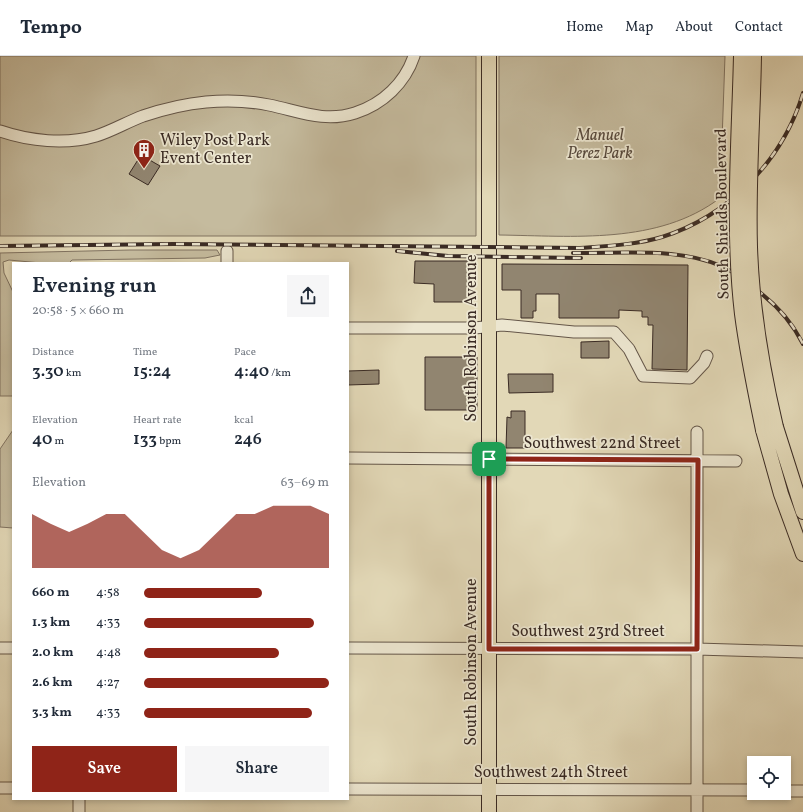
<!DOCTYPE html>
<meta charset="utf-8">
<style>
body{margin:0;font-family:Vollkorn,serif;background:#f6f6f7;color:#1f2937;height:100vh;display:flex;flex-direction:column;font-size:15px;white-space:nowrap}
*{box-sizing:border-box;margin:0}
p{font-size:13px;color:#747a83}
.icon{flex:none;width:22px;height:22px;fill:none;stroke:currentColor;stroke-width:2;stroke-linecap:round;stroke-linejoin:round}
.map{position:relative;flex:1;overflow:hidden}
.side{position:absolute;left:12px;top:206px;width:337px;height:538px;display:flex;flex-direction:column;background:#fff;border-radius:0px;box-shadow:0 2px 6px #0003}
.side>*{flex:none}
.controls{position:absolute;left:747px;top:700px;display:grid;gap:8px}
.controls a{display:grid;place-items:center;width:44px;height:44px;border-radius:0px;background:#fff;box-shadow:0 2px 6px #0003;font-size:20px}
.pin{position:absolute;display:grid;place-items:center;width:34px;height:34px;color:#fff;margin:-17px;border-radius:8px;box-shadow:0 2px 6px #0006}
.round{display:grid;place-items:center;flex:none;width:42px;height:42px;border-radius:0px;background:#f6f6f7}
.headline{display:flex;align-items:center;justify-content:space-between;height:68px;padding:0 20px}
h1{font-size:22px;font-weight:600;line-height:30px}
.figures{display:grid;grid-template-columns:repeat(3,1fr);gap:6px;height:68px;padding:4px 20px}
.figures div{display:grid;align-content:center}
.figures b{font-size:17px;font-weight:600}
.figures small{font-size:11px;font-weight:400}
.figures p{font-size:11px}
.chart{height:112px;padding:8px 20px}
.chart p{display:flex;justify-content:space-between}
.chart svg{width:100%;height:72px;margin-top:4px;fill:#8f2418;opacity:.7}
.cta{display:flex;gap:8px;margin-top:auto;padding:8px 20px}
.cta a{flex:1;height:46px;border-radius:0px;background:#8f2418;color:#fff;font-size:16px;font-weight:600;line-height:46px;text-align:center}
.cta a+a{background:#f6f6f7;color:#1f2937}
ul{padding:0 20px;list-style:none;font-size:13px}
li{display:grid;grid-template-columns:64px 48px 1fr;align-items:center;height:30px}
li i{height:10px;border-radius:5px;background:#8f2418}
header{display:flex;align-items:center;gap:24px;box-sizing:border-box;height:56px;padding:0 20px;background:#fff;border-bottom:1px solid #e0e1e3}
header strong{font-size:19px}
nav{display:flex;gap:22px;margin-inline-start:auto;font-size:14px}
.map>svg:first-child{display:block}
.green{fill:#c5bb9e;stroke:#807361}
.building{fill:#918570;stroke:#3a2b24}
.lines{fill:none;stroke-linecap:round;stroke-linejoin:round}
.minor-casing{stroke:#645649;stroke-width:13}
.major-casing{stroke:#3a2b24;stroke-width:16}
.minor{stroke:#ece6d0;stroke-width:11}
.major{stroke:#e2d8b7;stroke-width:14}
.rail-casing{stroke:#3a2b24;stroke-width:4}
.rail{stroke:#ece6d0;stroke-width:2.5;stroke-dasharray:8;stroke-linecap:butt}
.major-bridge-casing{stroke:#3a2b24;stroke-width:16;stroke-linecap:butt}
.major-bridge{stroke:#e2d8b7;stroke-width:14}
.route-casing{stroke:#fff;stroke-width:8}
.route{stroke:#8f2418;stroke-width:5}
.labels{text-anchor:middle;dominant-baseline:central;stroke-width:3.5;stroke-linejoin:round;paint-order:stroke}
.park-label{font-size:16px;font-style:italic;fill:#56483c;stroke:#ece6d0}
.poi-label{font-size:16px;fill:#3a2b24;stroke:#ece6d0;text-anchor:start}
.street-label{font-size:16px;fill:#3a2b24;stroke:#ece6d0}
</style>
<header>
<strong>Tempo</strong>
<nav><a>Home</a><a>Map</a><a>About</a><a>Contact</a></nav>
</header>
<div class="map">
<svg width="803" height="756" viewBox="0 0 803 756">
<rect width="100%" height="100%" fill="#e2d8b7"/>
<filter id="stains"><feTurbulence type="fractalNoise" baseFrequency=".005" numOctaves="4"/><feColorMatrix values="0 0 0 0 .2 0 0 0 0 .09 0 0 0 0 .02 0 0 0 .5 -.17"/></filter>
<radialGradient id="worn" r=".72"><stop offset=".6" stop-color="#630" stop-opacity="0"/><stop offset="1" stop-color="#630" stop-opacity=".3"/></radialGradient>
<path class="green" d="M 0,0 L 476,0 L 476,180 L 0,180 Z
M 499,0 L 725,0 L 720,142 C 658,189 573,180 499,179 Z
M 130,194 L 217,194 L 220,199 L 205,202 L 72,204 L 69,207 L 41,207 L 9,204 L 3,206 L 4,217 L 13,236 L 13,340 L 0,340 L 0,197 Z
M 13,374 L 13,472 L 0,471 L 0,393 Z"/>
<path class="building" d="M 141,99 L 160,110 L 148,129 L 129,118 Z
M 415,205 L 471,205 L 471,246 L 434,246 L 434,228 L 414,227 Z
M 502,208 L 688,209 L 687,314 L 652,313 L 653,269 L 648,269 L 648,261 L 642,261 L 642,255 L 619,254 L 619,262 L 559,262 L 559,238 L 536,238 L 536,255 L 533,255 L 533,262 L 521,262 L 521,234 L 502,234 Z
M 609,285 L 609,302 L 581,302 L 581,286 Z
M 425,301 L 477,301 L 477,354 L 425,354 Z
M 379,314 L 379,328 L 348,329 L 348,315 Z
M 508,318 L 553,318 L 553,336 L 509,337 Z
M 511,355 L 525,355 L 525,392 L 506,392 L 507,361 L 511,362 Z"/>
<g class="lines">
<g class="minor-casing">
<path id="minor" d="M 0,75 C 29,85 66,89 96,80 C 112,75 127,66 143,60 C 164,53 184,48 206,46 C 226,44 249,45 269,49 C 299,55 324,67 355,57 C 383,48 405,27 414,0
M 227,207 L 227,195
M 348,272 L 475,272 L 502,269 L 574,276 L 614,276 L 629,293 L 643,320 L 690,322 L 704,307 L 707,300
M 348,402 L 736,405
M 0,592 L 13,592
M 348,592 L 697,593 L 803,596
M 0,732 L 13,732
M 348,733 L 754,734
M 784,735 L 803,735
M 79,743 L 79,756
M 697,756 L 697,376"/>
</g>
<g class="major-casing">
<path id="major" d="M 776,371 L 803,456
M 763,374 L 781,438 L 803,498
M 489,756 L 489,0"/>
</g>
<use href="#minor" class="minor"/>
<use href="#major" class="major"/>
<g class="rail-casing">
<path id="rail" d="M 0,190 L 174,188 L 580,192 C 607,190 635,189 662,181 C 729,160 783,104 803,37
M 397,195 L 448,200 L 581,202
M 573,197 C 622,198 685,190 729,214 C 737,218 744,225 751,230 C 773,245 791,264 803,288"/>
</g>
<use href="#rail" class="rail"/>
<g class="major-bridge-casing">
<path id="major-bridge" d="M 741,0 C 739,85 732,172 742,258 C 747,297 755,335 763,374
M 754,0 C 753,64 748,127 750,191 C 752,252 762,312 776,371"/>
</g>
<use href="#major-bridge" class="major-bridge"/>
</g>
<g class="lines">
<g class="route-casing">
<path id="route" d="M 489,403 L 698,404 L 697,593 L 489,593 Z"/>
</g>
<use href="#route" class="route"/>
</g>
<defs>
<g id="building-pin" transform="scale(1.15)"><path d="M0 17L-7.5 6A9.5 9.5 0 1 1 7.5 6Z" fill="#8f2418" stroke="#ece6d0"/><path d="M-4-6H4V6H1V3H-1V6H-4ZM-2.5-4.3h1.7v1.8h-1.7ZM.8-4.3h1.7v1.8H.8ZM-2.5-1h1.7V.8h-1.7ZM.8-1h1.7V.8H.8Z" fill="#fff"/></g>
</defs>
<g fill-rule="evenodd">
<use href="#building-pin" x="144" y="94"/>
</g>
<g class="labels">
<g class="park-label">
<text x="600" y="80">Manuel<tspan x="600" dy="18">Perez Park</tspan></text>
</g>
<g class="poi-label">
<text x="160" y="85">Wiley Post Park<tspan x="160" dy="18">Event Center</tspan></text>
</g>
<g class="street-label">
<text transform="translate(723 158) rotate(-91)">South Shields Boulevard</text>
<text transform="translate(472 282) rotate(-90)">South Robinson Avenue</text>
<text x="602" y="388">Southwest 22nd Street</text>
<text x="588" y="576">Southwest 23rd Street</text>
<text transform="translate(472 606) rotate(-90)">South Robinson Avenue</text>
<text x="551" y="717">Southwest 24th Street</text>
</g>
</g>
<rect width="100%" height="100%" filter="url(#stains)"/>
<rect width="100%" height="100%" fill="url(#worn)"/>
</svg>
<div class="controls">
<a><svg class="icon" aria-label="locate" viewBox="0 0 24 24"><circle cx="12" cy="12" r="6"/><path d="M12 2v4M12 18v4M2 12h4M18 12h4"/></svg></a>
</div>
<div class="pin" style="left:489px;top:403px;background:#1e9e55"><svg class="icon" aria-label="arrive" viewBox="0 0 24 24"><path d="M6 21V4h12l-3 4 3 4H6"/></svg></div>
<section class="side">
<div class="headline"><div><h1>Evening run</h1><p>20:58 · 5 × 660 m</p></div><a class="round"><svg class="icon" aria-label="share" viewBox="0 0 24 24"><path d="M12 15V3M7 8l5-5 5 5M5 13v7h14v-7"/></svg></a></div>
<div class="figures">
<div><p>Distance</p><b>3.30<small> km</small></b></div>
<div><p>Time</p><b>15:24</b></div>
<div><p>Pace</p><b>4:40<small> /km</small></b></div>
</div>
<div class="figures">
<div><p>Elevation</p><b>40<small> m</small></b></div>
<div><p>Heart rate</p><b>133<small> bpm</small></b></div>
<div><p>kcal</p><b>246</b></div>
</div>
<div class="chart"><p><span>Elevation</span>63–69 m</p>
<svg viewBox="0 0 160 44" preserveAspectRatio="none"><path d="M0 44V11L10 17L20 22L30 17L40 11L50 11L60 22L70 33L80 38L90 33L100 22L110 11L120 11L130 6L140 6L150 6L160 11V44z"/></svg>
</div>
<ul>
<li><b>660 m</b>4:58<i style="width:64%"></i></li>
<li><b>1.3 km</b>4:33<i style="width:92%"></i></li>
<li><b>2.0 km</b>4:48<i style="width:73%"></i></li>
<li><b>2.6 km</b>4:27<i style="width:100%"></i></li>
<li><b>3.3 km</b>4:33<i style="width:91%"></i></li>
</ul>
<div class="cta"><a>Save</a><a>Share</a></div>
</section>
</div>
